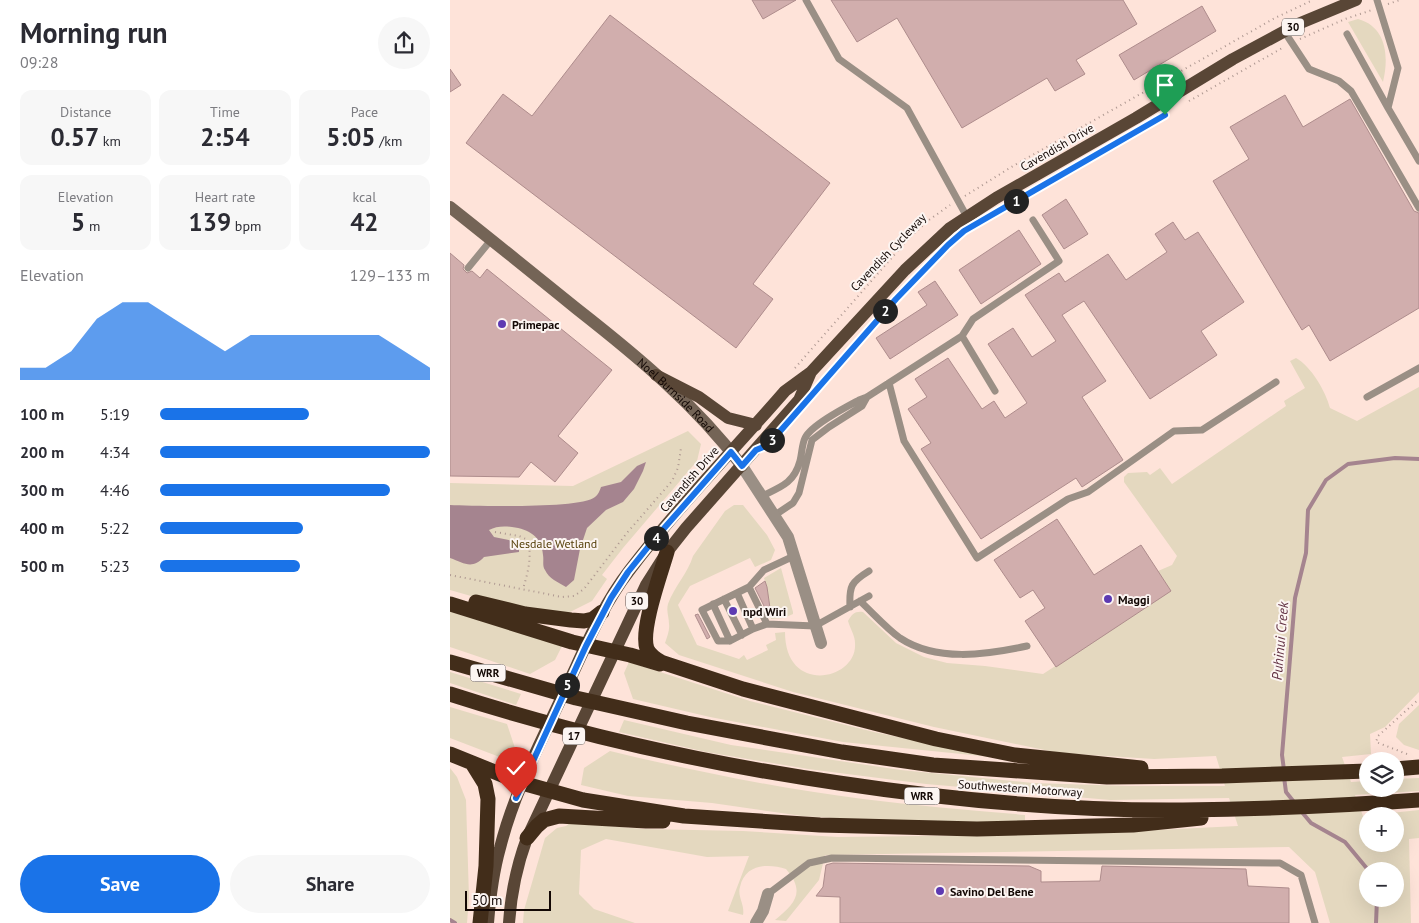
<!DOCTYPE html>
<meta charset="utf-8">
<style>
body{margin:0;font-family:"PT Sans",sans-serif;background:#f7f7f7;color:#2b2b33;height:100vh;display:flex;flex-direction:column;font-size:19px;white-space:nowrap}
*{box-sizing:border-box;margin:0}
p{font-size:16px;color:#7c7c81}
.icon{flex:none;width:28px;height:28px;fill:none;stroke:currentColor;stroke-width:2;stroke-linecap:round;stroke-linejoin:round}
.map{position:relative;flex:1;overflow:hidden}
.panel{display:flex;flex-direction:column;background:#fff;width:450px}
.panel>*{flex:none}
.buttons{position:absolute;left:909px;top:752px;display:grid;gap:10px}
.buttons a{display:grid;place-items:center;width:45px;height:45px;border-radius:50%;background:#fff;box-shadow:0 5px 20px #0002;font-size:25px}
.scale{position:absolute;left:15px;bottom:12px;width:86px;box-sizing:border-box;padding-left:5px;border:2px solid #130805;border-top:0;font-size:14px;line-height:18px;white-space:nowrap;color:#130805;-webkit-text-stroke:4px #fcf5f2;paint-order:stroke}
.pin{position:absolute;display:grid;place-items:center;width:42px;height:42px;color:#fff;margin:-51px -21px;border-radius:50% 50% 50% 0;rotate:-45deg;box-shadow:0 0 5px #0007}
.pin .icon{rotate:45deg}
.km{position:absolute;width:25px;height:25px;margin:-12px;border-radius:50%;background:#222;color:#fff;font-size:14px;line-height:25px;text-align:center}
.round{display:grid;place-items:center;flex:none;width:52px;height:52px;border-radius:26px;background:#f7f7f7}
.headline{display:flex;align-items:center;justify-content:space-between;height:85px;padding:0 20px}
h1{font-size:28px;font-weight:700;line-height:38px}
.stats{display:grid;grid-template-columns:repeat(3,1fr);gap:8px;height:85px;padding:5px 20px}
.stats div{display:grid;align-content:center;border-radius:12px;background:#f7f7f7;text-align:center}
.stats b{font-size:25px;font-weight:700}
.stats small{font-size:14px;font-weight:400}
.stats p{font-size:14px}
.chart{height:140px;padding:10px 20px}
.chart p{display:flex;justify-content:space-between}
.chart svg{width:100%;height:90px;margin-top:5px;fill:#1a73e8;opacity:.7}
.action{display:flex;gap:10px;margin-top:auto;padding:10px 20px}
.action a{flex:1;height:58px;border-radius:30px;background:#1a73e8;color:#fff;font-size:20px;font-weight:700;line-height:58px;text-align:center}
.action a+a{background:#f7f7f7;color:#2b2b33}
ul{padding:0 20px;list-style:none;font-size:16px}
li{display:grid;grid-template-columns:80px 60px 1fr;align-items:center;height:38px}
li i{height:12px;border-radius:6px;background:#1a73e8}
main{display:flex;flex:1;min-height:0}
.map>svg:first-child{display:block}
.green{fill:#e4d8bf;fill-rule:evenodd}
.water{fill:#a5848f}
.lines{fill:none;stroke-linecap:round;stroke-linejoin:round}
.stream{stroke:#a5848f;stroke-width:4}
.building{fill:#d1aead;stroke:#ae8c8c}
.path{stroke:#ae9891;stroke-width:2;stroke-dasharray:1 4;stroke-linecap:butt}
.lane{stroke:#9a8f85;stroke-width:7}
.street{stroke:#9a8f85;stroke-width:12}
.secondary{stroke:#746456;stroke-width:12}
.primary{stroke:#594636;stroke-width:12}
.highway{stroke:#422d1a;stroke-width:15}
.route-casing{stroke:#fff;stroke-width:10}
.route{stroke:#1a73e8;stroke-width:6}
.poi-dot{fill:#5d3ab2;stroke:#fcf5f2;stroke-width:2}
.labels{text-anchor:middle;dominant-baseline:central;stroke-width:4;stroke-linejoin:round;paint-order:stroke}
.shield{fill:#fcf5f2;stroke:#594f4c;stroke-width:1}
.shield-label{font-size:11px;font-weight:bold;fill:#130805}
.street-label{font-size:12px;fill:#130805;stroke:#fcf5f2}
.poi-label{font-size:12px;font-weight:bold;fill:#130805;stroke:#fcf5f2;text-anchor:start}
.park-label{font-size:12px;fill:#57410b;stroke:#fcf5f2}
.water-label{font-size:14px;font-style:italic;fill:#643446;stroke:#fcf5f2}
</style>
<main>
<section class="panel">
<div class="headline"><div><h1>Morning run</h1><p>09:28</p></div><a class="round"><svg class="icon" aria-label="share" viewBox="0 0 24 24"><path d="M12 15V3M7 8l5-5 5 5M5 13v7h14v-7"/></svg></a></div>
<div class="stats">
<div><p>Distance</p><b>0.57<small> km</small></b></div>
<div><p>Time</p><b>2:54</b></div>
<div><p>Pace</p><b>5:05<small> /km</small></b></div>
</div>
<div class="stats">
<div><p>Elevation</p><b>5<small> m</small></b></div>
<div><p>Heart rate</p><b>139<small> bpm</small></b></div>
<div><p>kcal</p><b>42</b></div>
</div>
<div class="chart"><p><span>Elevation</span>129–133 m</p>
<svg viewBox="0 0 160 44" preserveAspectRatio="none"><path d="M0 44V38L10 38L20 30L30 14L40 6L50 6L60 14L70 22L80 30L90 22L100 22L110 22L120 22L130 22L140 22L150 30L160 38V44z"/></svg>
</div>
<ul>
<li><b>100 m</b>5:19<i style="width:55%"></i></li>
<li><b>200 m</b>4:34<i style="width:100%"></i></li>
<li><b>300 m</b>4:46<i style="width:85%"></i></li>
<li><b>400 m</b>5:22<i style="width:53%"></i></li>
<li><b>500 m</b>5:23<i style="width:52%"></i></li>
</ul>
<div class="action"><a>Save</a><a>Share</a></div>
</section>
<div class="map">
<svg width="969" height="923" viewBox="0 0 969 923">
<rect width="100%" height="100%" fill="#fee3d9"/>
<path class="green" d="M 908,19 C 937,27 939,57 933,82 L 898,22 Z
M 846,358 C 861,366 876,392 880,408 L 907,421 L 969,387 L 969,692 L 935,727 L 920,734 L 921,754 L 892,757 L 901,782 L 917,781 L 918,789 L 945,789 L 945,779 L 969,778 L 969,791 L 905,795 L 913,816 L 969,810 L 969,838 L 959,839 L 961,923 L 880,923 L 865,872 L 839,847 L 375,855 L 369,880 L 336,921 L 325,920 C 345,904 356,892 336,869 C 318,863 295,864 290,887 C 287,896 295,905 293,915 L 278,911 L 299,856 L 257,857 L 156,839 L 131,850 L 129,894 L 144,909 L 185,923 L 73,923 L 74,910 L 95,838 L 107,828 L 116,826 L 120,823 L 195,829 L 293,831 L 388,837 L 625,834 L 788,826 L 779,798 L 660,800 L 476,784 L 358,769 L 256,752 L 169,732 L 174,720 L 281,745 L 451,770 L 583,783 L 679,786 L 775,786 L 766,756 L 704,759 L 609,753 L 484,727 L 343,692 L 229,655 L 215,643 C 217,637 220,630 219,624 C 219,617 216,611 218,604 C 224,587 238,573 243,556 L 275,511 L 284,505 L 293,505 L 317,535 L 325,550 L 321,560 L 305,567 L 300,558 L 240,586 L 228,605 L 247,645 L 289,659 L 294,655 L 297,660 L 318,650 L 316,645 L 326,640 L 325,633 L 335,632 C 335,696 408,680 405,643 C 405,636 400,628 398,621 C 402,614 405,611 413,612 L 446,643 L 474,657 L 497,663 L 535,666 L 593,674 L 721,591 L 708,571 L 722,565 L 727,556 L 674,482 L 674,477 L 678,473 L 697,472 L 700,475 L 710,468 L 722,484 L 836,406 L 834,401 L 855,388 L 840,361 ZM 918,816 L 945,816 L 945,844 L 918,844 ZM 918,871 L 945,871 L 945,899 L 918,899 Z
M 238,431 L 251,444 L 247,461 L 173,548 L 152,575 L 157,579 L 142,601 L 118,613 L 49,604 L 0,590 L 0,483 L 123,486 Z
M 331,568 L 343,612 L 343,614 L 334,618 L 321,619 L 317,587 L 314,578 Z
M 0,610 L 112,646 L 105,660 L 80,674 L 0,647 Z
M 179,662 L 300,701 L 424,732 L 551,758 L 393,742 L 260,717 L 183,699 L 174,673 Z
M 0,672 L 71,694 L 66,705 L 0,683 Z
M 969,705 L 969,750 L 954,745 L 946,737 L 949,724 Z
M 0,707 L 57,724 L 66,751 L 60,761 L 0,738 Z
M 160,751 C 243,771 328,788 413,799 C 467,806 521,810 575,815 L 575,823 L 448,822 L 352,816 L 262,803 L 178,796 L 131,785 L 134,768 Z
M 0,768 L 7,777 L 16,800 L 19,898 L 17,923 L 0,923 Z"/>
<path class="water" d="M 196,462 L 193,471 L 184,489 L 173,502 L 156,510 L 137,528 L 130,549 L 124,580 L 116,587 C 108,582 99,579 95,570 C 92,566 94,560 93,555 C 92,537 79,529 62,527 C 54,526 46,526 39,530 L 44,537 L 63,541 L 69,546 L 69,552 L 34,557 C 22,570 14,563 0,558 L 0,505 C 24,506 131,509 145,497 C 148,495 150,490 151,487 L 171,482 L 187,466 Z"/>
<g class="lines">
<path class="stream" d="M 834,770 L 832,755 L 845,598 L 856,553 L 858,510 L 876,480 L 898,464 L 945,458 L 969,459
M 834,777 L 836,792 L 844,802
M 851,811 L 861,823 L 895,842 L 919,871
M 0,920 L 5,923
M 926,923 L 927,899"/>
</g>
<path class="building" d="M 302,0 L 346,0 L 313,19 Z
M 381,0 L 673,0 L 687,24 L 626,60 L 635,74 L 605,91 L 597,78 L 512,128 L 447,18 L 407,42 Z
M 752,6 L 766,31 L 684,80 L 669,55 Z
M 160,15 L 380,183 L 303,284 L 323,299 L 286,348 L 16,143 L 53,94 L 82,116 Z
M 0,69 L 11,85 L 0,92 Z
M 835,95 L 853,127 L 900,99 L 964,211 L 969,213 L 969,308 L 880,361 L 859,325 L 852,330 L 763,181 L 799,159 L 780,127 Z
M 616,199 L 638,234 L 614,249 L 592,215 Z
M 723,222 L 735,240 L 748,232 L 794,302 L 751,331 L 767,355 L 700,399 L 634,301 L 612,315 L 656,381 L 632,397 L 673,460 L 632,487 L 626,478 L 531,539 L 471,449 L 481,443 L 458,409 L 477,397 L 465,379 L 498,358 L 532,409 L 544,401 L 555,418 L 577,403 L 538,344 L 563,328 L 582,357 L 606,341 L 575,295 L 609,273 L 615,282 L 658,254 L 676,280 L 717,252 L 705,234 Z
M 569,230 L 591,264 L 531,304 L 509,270 Z
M 0,253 L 14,265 L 13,269 L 17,273 L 22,271 L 30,278 L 37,269 L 162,370 L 108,436 L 128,453 L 105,482 L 81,462 L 69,477 L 0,476 Z
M 485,281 L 508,315 L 440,359 L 426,338 L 477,305 L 468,292 Z
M 607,519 L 644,575 L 691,545 L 721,591 L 606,667 L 575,621 L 595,608 L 583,590 L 570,598 L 544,560 Z
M 315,581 L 317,587 L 320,608 L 316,610 L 305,588 Z
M 248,614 L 260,637 L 257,639 L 245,615 Z
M 383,863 L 579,866 L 591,871 L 591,882 L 650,881 L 652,866 L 796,869 L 798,886 L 839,888 L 839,923 L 390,923 L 390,897 L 366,896 L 373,887 L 376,865 Z"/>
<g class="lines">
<path class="path" d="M 938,4 L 950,0
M 850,39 L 895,19 L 922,10
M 739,101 L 834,47
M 515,196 L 563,166 L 825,18 L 863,0
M 453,291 L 469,275
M 345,368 L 459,238 L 479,220 L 500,205
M 369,387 L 442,304
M 45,532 L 69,536 L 78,540 C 82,558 78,572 73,589
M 0,575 L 112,597 L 124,596 L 134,589 L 176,534 L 222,481 L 228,468 L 231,448
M 957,754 L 926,742 L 928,736 L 969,699"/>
<path class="lane" d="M 356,0 L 389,59 L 457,108 L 517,217
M 927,0 L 948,68 L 938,108 L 969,161
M 834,31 L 859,69 L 889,81 L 901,91 L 969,208
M 897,34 L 938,108
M 18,268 L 41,240
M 512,336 L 545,391
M 439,383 L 454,441 L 527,558 L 618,499 L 638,492 L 724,431 L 752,430 L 826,382
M 917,397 L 969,368
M 312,496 C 331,487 344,483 350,461 C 352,453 352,444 355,438 C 361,425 396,407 409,400 L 417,397 L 512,336 L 523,319 L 609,261 L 583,220
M 325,515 L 343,503 L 349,493 L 362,440 L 379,427 L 412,406 L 417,397
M 344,556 L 314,570 L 299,587 L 252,610 L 268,641 L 280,641 L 303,629 L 317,624 L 365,626 L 419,596
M 299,587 L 317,624
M 287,593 L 303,629
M 274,599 L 292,635
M 410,601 C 423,613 436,628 450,638 C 486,662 536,655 577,646
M 263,604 L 280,641
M 400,607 C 399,586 401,582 419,571
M 318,894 L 359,863 L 382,858 L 830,863 L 851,875 L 865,923"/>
<path class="street" d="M 292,466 L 338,537 L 371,643
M 306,923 L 313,911 L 318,894"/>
<path class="secondary" id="s1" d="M 0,207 C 43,241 85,275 127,309 C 187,356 246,405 292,466"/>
<path class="primary" d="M 206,375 L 249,397 L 278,418 L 306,425
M 38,923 C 40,898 43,873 50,848 C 64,792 92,740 116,688 C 135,648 152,606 179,571 C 227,508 283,451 335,391 L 361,372 L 455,270 L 500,228 L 546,198 L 686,118 L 783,59 L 848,24 L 906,0
M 59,923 C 61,894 67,865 77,838 L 196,585 L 217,552 L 236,528 L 349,400 L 361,372"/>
<path class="highway" d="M 217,552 C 211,573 190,630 197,649 C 200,655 206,659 211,662 L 293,689 L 486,739 L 565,755 L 691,768
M 26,602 L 75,614 L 121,620 L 134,621 L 143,619 L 152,612
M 0,604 L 122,642 L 180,655 L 210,664
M 0,662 L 126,698 L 237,723 L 392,752 L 483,765 L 657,777 L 772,776 L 918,771
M 0,694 C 127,735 257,764 389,783 C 502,800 618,811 733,810 C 811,809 890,806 969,800
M 0,754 L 72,783 L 133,800 L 234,816 L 370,825 L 527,829 L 683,825 L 751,818
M 22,763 L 35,784 L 38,799 L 36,866 L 30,923
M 945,769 L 969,767
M 77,838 L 87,826 L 94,820 L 109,816 L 196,821 L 213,821"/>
</g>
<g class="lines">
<g class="route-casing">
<path id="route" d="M 66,798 L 136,646 L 161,598 L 178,572 L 202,542 L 281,452 L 292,466 L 306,450 L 318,445 L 446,299 L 498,245 L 514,231 L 715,115"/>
</g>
<use href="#route" class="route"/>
</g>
<g class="poi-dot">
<circle cx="52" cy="324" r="5"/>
<circle cx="658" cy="599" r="5"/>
<circle cx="283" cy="611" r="5"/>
<circle cx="490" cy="891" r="5"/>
</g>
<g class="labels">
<g class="shield">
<rect x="832" y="18.5" width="22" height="17" rx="4"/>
<rect x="176" y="592.5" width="22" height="17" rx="4"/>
<rect x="20.5" y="664.5" width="35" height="17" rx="4"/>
<rect x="113" y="727.5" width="22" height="17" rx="4"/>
<rect x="454.5" y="787.5" width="35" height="17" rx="4"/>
</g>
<g class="shield-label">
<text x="843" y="27">30</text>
<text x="187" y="601">30</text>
<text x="38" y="673">WRR</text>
<text x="124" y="736">17</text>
<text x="472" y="796">WRR</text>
</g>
<g class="street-label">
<text transform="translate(607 147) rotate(-30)">Cavendish Drive</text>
<text transform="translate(438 252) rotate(-46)">Cavendish Cycleway</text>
<text stroke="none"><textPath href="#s1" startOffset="294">Noel Burnside Road</textPath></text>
<text transform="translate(239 479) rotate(-49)">Cavendish Drive</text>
<text transform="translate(570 788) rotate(4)">Southwestern Motorway</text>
</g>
<g class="poi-label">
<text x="62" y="324">Primepac</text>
<text x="668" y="599">Maggi</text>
<text x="293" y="611">npd Wiri</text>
<text x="500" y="891">Savino Del Bene</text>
</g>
<g class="park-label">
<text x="104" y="543">Nesdale Wetland</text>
</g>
<g class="water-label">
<text transform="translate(830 641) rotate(-85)">Puhinui Creek</text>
</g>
</g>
</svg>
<div class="buttons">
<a><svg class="icon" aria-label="layers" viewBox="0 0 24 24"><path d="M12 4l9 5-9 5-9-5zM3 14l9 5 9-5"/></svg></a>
<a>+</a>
<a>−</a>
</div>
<div class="scale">50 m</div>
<div class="pin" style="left:715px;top:115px;background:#1e9e55"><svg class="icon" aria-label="arrive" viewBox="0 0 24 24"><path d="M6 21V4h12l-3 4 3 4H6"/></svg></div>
<div class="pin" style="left:66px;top:798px;background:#d93025"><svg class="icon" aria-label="check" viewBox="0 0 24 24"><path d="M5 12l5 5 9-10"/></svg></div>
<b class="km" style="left:566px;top:201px">1</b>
<b class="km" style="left:435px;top:311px">2</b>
<b class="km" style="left:322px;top:440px">3</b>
<b class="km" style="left:206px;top:538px">4</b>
<b class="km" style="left:117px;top:685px">5</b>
</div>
</main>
